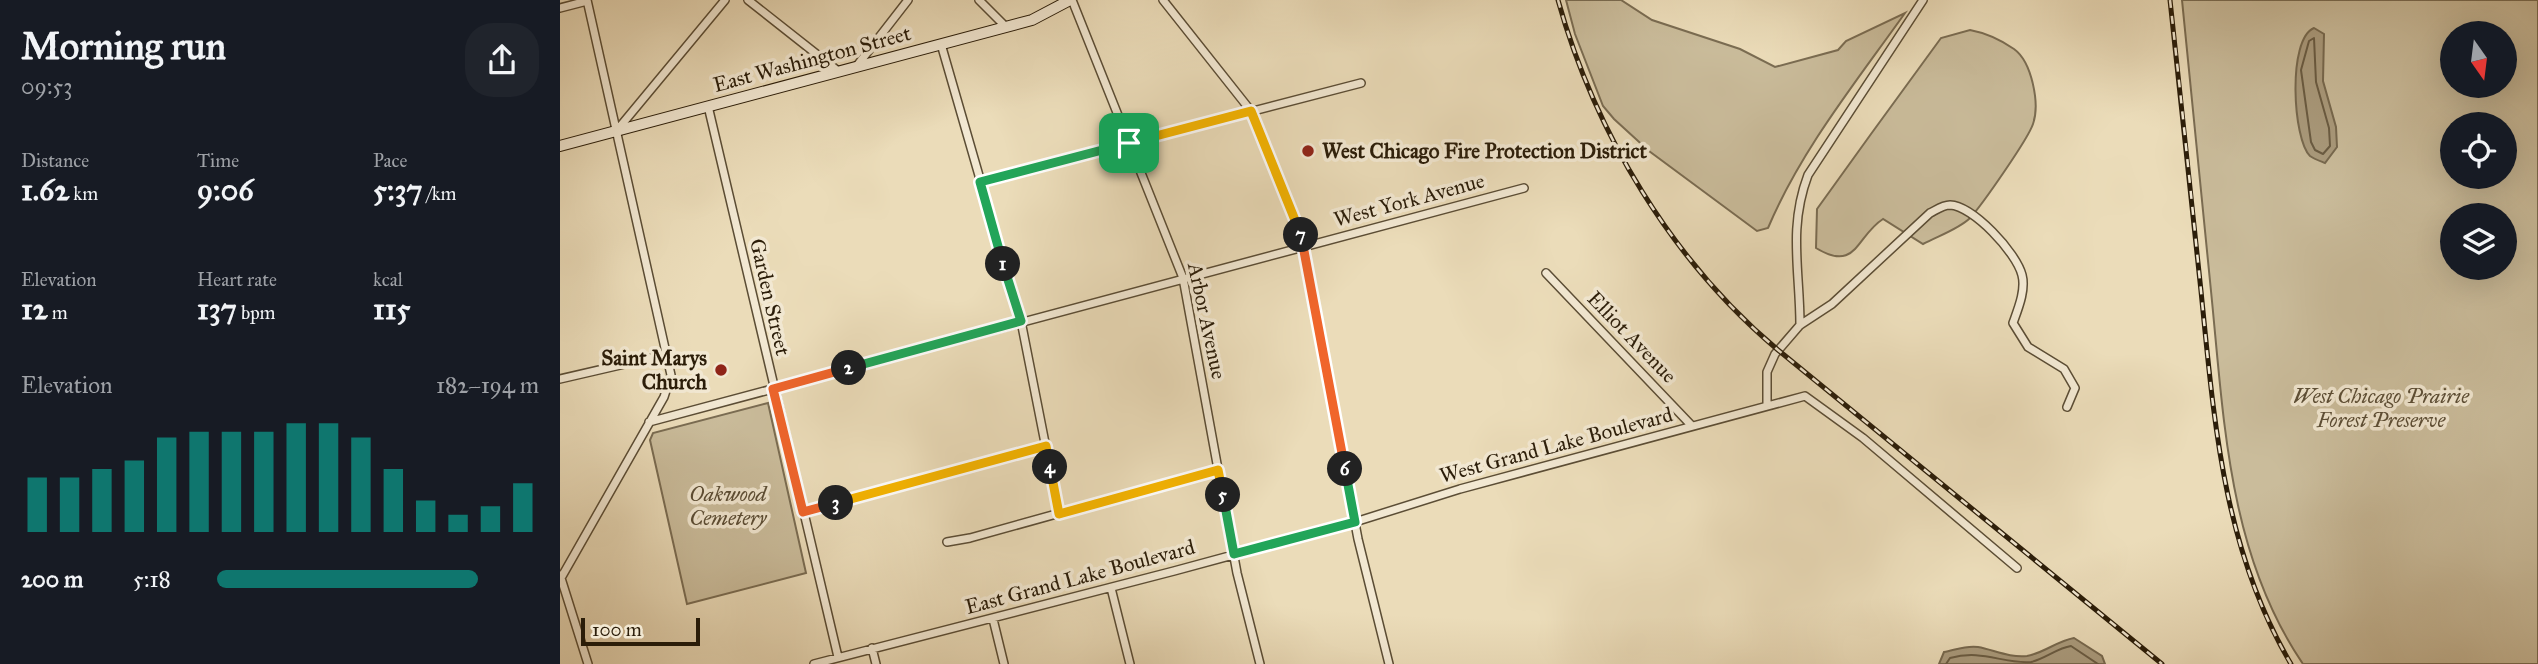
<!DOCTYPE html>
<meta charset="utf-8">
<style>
body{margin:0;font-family:"IM FELL Great Primer",serif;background:#20242c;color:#f1f3f6;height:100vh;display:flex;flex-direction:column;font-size:26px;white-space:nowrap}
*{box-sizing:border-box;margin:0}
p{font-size:23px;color:#9ea1a6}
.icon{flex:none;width:38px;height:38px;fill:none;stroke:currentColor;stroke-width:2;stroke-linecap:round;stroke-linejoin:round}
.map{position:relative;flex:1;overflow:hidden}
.side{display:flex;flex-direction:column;background:#171b24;width:560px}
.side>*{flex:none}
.needle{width:46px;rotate:166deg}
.controls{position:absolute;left:1880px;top:21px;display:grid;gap:14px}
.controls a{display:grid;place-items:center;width:77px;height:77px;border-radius:50%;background:#171b24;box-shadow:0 7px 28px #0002;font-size:35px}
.scale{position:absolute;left:21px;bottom:18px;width:119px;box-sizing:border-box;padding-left:7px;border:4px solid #2b1d09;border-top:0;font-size:19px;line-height:24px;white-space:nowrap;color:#2b1d09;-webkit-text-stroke:5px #f2e8d2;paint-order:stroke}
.pin{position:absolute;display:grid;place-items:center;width:60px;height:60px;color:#fff;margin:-30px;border-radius:14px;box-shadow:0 4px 10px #0006}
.km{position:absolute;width:35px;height:35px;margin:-18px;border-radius:50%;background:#222;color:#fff;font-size:19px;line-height:35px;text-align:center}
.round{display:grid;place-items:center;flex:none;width:74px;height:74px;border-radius:28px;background:#20242c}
.head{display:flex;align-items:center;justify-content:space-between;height:119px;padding:0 21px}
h1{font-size:38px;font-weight:800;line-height:52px}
.stats{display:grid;grid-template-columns:repeat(3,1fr);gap:10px;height:119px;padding:7px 21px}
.stats div{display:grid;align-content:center}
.stats b{font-size:30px;font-weight:800}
.stats small{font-size:19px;font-weight:400}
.stats p{font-size:19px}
.chart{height:196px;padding:14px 21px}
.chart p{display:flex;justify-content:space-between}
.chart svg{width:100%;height:126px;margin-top:7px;stroke:#0f766e;stroke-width:6}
ul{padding:0 21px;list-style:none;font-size:23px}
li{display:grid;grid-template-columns:112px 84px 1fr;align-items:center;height:52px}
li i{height:18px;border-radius:9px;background:#0f766e}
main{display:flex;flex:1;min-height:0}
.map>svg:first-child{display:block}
.green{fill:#cabc9b;stroke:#7a6c52;stroke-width:2;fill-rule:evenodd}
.water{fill:#aa9b7d;stroke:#77694f;stroke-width:2}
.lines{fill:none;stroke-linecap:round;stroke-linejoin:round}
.shore{stroke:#6a5c43;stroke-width:2}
.street-casing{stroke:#5b4d35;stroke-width:10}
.secondary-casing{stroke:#2b1d09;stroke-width:12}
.street{stroke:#f2e8d2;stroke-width:7}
.secondary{stroke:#f2e8d2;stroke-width:10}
.rail-casing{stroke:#2b1d09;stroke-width:5}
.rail{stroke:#f2e8d2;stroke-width:2.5;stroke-dasharray:8;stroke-linecap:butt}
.split-1-casing{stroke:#fff;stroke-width:14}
.split-2-casing{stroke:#fff;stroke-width:14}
.split-3-casing{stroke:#fff;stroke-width:14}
.split-4-casing{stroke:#fff;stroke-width:14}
.split-5-casing{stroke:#fff;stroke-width:14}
.split-6-casing{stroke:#fff;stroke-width:14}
.split-7-casing{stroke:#fff;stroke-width:14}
.split-8-casing{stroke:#fff;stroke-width:14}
.split-1{stroke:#22a559;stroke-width:9}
.split-2{stroke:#22a559;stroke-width:9}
.split-3{stroke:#f0652b;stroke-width:9}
.split-4{stroke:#f5b400;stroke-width:9}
.split-5{stroke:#f5b400;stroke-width:9}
.split-6{stroke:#22a559;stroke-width:9}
.split-7{stroke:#f0652b;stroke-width:9}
.split-8{stroke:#f5b400;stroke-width:9}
.poi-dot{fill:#8f2418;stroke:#f2e8d2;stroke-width:2.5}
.labels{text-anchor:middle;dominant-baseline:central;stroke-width:7;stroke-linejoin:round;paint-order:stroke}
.street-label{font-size:21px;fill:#2b1d09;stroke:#f2e8d2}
.poi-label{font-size:21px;font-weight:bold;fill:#2b1d09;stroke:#f2e8d2;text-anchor:start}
.park-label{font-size:21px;font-style:italic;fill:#5b4d35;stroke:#f2e8d2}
</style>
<main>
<section class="side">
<div class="head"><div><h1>Morning run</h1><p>09:53</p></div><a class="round"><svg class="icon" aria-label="share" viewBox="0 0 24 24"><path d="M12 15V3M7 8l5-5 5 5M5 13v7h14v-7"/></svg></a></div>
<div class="stats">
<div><p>Distance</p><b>1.62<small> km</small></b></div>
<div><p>Time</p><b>9:06</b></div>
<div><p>Pace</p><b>5:37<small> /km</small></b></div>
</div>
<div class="stats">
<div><p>Elevation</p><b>12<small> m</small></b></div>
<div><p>Heart rate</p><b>137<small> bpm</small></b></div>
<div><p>kcal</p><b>115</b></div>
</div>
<div class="chart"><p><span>Elevation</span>182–194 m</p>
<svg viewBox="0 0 160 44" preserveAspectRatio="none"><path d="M5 44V25M15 44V25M25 44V22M35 44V19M45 44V11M55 44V9M65 44V9M75 44V9M85 44V6M95 44V6M105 44V11M115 44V22M125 44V33M135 44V38M145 44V35M155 44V27"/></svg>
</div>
<ul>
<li><b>200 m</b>5:18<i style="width:81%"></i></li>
</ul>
</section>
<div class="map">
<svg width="1978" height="664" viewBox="0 0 1978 664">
<rect width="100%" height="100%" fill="#ebdcb9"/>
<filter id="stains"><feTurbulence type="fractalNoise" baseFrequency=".00286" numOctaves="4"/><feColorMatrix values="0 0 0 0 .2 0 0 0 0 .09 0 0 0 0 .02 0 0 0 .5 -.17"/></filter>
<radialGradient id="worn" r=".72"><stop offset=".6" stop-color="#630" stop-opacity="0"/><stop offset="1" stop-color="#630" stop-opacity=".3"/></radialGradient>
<path class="green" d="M 1006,0 L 1061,0 L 1092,20 L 1180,49 L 1215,67 L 1278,50 L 1286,41 L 1345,13 C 1296,82 1241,150 1208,228 L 1197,231 L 1089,151 L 1054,119 L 1043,106 L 1015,34 Z
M 1622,0 L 1978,0 L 1978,664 L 1743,664 C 1668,554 1664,420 1651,291 C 1641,194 1632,97 1622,0 ZM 1892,33 L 1944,33 L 1944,86 L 1892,86 ZM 1892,124 L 1944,124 L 1944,177 L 1892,177 ZM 1892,215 L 1944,215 L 1944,268 L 1892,268 Z
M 1410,30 C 1426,33 1441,40 1454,49 C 1472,62 1480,104 1473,124 C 1468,139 1422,205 1410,218 C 1399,229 1378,236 1363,244 L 1323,219 C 1296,236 1297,273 1256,248 L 1257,209 L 1311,134 L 1381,38 Z
M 208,403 L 246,573 L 127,604 L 90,440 L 93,433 Z"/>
<path class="water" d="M 1754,28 L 1764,34 L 1763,81 L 1776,127 L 1777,147 L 1765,163 C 1760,161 1754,159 1750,156 C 1733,140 1727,39 1754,28 Z
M 1514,638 L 1542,656 L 1545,664 L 1379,664 L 1384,652 C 1395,650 1407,645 1418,647 C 1434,650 1450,658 1467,656 C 1484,653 1497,641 1514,638 Z"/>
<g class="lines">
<path class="shore" d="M 1754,38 L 1756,82 L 1769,128 L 1770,146 L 1763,154 L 1755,150 L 1751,142 L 1741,70 L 1749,41 Z
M 1386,664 L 1390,658 C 1423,649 1442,664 1471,662 C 1485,659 1497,648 1511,646 L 1538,664"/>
<g class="street-casing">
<path id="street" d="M 188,0 L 278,71
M 419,0 L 446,27
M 512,0 L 623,278 L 677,573 L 700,664
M 603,0 L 691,111 L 739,227 L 798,539 L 829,664
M 0,8 L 27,1
M 381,44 L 461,321 L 499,514
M 296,67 L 348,0
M 148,106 L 278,657
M 58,129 L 165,0
M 420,182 L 801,83
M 986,273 L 1132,426
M 1240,325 C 1240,271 1228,228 1248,175 L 1363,0
M 0,379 L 108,354
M 1207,406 L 1207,372 L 1215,354 L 1240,325 L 1272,304 L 1370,213 C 1376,210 1383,205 1390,205 C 1413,206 1456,252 1462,275 C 1466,290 1458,309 1453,323 L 1468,347 L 1504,369 L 1515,388 L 1507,407
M 89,422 L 964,188
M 243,512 L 486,446
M 387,542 L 410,538 L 658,469
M 0,575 L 28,664
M 1,578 L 104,397 L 111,375 L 27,0
M 551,588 L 570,664
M 433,619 L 444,664
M 312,648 L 316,664
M 254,664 L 614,571 L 795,522 L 900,489 L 1245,396 L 1303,438 L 1457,568"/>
</g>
<g class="secondary-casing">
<path id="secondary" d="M 0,146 L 472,20 L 510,0"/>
</g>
<use href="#street" class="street"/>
<use href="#secondary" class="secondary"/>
<g class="rail-casing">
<path id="rail" d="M 998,0 C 1035,133 1112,261 1218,350 L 1602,664
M 1610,0 C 1621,97 1631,194 1641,291 C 1654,420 1663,549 1731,664"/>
</g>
<use href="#rail" class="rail"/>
</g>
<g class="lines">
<g class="split-1-casing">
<path id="split-1" d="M 443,264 L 420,182 L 569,143"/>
</g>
<g class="split-2-casing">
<path id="split-2" d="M 289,368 L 461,321 L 443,264"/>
</g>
<g class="split-3-casing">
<path id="split-3" d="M 276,503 L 243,512 L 213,389 L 289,368"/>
</g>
<g class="split-4-casing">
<path id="split-4" d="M 276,503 L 486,446 L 490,467"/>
</g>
<g class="split-5-casing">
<path id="split-5" d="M 490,467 L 499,514 L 658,470 L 663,495"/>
</g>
<g class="split-6-casing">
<path id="split-6" d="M 663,495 L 674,554 L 795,522 L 785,469"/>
</g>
<g class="split-7-casing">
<path id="split-7" d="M 741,235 L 785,469"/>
</g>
<g class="split-8-casing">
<path id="split-8" d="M 569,143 L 691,111 L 741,235"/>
</g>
<use href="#split-1" class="split-1"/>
<use href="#split-2" class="split-2"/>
<use href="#split-3" class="split-3"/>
<use href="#split-4" class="split-4"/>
<use href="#split-5" class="split-5"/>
<use href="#split-6" class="split-6"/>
<use href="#split-7" class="split-7"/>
<use href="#split-8" class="split-8"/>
</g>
<g class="poi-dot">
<circle cx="748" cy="151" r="7"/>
<circle cx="161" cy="370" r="7"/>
</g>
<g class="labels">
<g class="street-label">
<text transform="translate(252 59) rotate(-15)">East Washington Street</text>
<text transform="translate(849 200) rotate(-15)">West York Avenue</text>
<text transform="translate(210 297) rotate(77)">Garden Street</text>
<text transform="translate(647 321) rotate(78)">Arbor Avenue</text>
<text transform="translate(1072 337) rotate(46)">Elliot Avenue</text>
<text transform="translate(996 445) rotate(-15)">West Grand Lake Boulevard</text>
<text transform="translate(520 577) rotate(-15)">East Grand Lake Boulevard</text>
</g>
<g class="poi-label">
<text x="762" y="151">West Chicago Fire Protection District</text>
<text x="147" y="358" text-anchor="end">Saint Marys<tspan x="147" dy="24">Church</tspan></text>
</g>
<g class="park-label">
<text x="1821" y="396">West Chicago Prairie<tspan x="1821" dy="24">Forest Preserve</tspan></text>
<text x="168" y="494">Oakwood<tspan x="168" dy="24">Cemetery</tspan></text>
</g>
</g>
<rect width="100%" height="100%" filter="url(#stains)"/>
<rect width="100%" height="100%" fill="url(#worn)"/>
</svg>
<div class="controls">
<a><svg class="needle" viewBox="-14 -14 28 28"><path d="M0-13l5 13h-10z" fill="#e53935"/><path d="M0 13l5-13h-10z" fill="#9ea1a6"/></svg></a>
<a><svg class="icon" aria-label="locate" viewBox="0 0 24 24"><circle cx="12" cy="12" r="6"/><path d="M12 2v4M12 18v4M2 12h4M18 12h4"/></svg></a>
<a><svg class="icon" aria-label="layers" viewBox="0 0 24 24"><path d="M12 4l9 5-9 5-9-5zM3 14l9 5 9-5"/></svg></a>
</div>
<div class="scale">100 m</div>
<div class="pin" style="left:569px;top:143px;background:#1e9e55"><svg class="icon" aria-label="arrive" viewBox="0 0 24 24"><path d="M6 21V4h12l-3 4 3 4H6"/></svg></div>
<b class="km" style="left:443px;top:264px">1</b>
<b class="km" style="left:289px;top:368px">2</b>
<b class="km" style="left:276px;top:503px">3</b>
<b class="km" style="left:490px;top:467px">4</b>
<b class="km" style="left:663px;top:495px">5</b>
<b class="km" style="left:785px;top:469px">6</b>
<b class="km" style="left:741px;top:235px">7</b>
</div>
</main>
